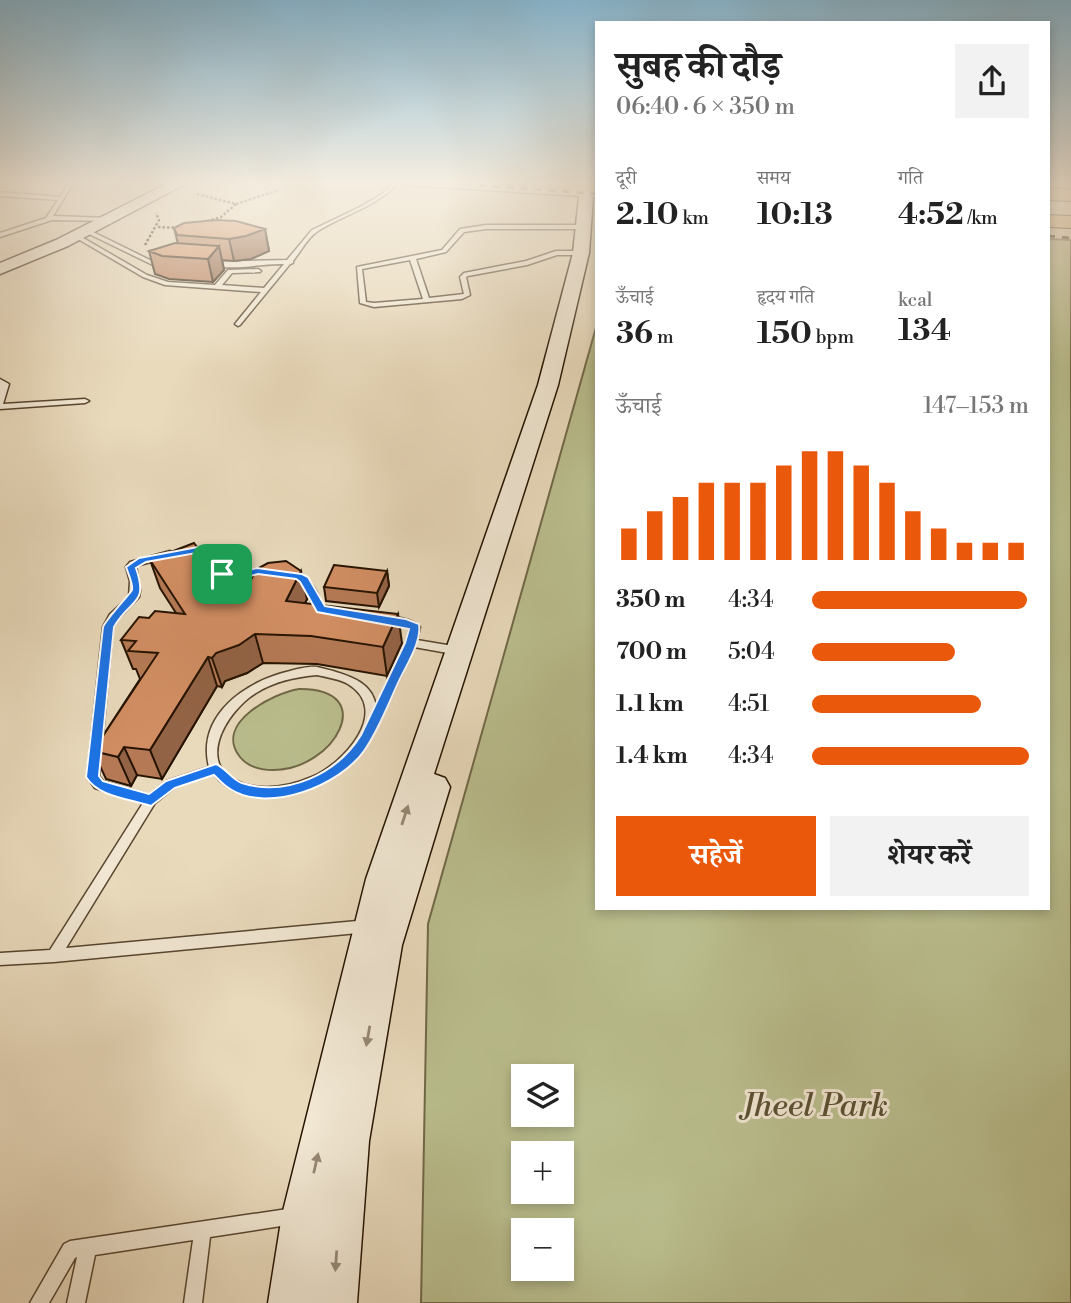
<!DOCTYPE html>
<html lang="hi">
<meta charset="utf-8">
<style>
body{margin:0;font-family:"Libre Bodoni","Noto Serif Devanagari",serif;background:#f2f2f2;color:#222;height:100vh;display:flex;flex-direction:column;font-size:26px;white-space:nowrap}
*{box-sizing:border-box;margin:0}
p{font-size:23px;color:#767676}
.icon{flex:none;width:38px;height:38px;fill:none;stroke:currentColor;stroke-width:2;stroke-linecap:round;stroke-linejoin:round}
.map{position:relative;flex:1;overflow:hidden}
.panel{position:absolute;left:595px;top:21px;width:455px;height:889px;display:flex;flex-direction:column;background:#fff;border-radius:0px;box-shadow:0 4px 10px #0003}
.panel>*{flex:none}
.controls{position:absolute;left:511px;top:1064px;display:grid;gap:14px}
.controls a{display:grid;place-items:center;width:63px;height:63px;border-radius:0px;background:#fff;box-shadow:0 4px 10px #0003;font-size:35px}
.pin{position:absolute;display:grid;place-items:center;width:60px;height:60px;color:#fff;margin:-30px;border-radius:14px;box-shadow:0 4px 10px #0006}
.round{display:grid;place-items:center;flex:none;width:74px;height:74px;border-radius:0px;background:#f2f2f2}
.head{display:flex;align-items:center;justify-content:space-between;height:119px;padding:0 21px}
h1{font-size:38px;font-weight:700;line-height:52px}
.metrics{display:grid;grid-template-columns:repeat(3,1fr);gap:10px;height:119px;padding:7px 21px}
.metrics div{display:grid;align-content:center}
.metrics b{font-size:30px;font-weight:700}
.metrics small{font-size:19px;font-weight:400}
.metrics p{font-size:19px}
.chart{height:196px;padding:14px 21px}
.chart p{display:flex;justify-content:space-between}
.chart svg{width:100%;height:126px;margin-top:7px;stroke:#ea580c;stroke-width:6}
.action{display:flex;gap:14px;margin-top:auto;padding:14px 21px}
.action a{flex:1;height:80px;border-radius:0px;background:#ea580c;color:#fff;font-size:28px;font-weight:700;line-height:80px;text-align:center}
.action a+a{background:#f2f2f2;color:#222}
ul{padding:0 21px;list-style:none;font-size:23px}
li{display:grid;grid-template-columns:112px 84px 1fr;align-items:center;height:52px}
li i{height:18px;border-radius:9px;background:#ea580c}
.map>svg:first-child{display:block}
.green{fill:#babe8e;stroke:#706847;stroke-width:2;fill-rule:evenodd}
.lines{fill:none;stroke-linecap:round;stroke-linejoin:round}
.lane-casing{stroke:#57452f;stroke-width:3}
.street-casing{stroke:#57452f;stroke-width:3}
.secondary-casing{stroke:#261300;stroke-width:3}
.highway-casing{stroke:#261300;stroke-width:2}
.path{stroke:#261300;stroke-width:2.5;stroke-dasharray:2.5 2;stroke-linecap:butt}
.lane{fill:#f1e7d3;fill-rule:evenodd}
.street{fill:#f1e7d3;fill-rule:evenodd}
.secondary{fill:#f1e7d3;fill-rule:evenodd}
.highway{fill:#e4bd7e;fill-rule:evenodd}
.rail{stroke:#261300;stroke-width:2.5;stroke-dasharray:7 7;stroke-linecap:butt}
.wall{fill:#b57a55;stroke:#261300;stroke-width:2}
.shaded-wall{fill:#936345;stroke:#261300;stroke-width:2}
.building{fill:#d28e63;stroke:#261300;stroke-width:2}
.oneway{fill:#968874}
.route{fill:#1a73e8;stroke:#fff;stroke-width:2;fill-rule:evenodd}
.labels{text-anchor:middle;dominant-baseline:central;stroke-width:6;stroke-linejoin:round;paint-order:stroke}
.near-park-label{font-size:33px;font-style:italic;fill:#5a4f32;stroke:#f1e7d3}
</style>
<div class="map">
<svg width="1071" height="1303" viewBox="0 0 1071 1303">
<rect width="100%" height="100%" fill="#e9dabc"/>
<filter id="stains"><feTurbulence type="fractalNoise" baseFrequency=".00286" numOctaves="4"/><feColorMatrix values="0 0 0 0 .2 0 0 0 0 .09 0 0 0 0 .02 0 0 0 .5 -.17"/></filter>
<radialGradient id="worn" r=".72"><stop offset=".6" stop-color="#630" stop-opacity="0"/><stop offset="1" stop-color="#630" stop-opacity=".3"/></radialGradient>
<path class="green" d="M 1048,239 L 1071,240 L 1071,1303 L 421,1303 L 428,924 L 597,324 L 597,908 L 1048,908 ZM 523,1076 L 562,1076 L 562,1115 L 523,1115 ZM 523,1153 L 562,1153 L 562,1192 L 523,1192 ZM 523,1230 L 562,1230 L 562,1269 L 523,1269 Z
M 299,689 C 380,688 335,770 273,770 C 261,770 248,767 240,757 C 213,723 274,693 299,689 Z"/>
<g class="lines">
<g class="lane-casing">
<path id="lane" d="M 69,182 L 74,182 L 53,216 L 109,218 L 112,220 L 111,221 L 52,220 L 0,237 L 0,233 L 46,218 L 58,200 L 0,196 L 0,192 L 60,197 Z
M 394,182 L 399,182 C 375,208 347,213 318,231 C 308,237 301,251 293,261 L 293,263 L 290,264 L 240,325 L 238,326 L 235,324 L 261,292 L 165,285 L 143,277 L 73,236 L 78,235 L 147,275 L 168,282 L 215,285 L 228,270 L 258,269 L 261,271 L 260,272 L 232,273 L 222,285 L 264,288 L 284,264 C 262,263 228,272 208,264 L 211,262 L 287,260 L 312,230 L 360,207 L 382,194 Z
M 486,225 L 584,225 L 587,227 L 584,229 L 486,229 L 464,232 L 446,252 L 416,259 L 429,298 L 464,294 L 460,277 L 464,273 L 526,261 L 556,251 L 581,251 L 584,253 L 581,255 L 557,255 L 527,265 L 468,276 L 466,277 L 470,295 L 462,299 L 374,307 L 360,303 L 357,267 L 442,250 L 460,229 ZM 410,260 L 423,299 L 374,303 L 366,302 L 362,269 Z
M 85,230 L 89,230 L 162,266 L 157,267 L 85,232 Z
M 0,379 L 9,384 L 3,404 L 85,399 L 89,401 L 85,403 L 0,409 Z
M 186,548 L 205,549 L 228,574 L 257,569 L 271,570 L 273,572 C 266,576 231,581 222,579 L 199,554 L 183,553 L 181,551 L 183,549 Z
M 170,551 L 175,554 L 173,556 L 136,566 L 140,591 L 139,597 L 118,619 L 113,627 L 99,776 L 103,781 L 149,795 L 167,781 L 209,767 C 196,715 246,681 290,671 C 298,669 309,666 317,667 C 322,668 328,670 333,671 C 352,677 372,683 376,706 L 406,643 L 410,628 L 404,625 L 383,622 L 382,620 L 383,618 C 396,616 411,618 420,627 L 417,640 L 459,647 L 464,651 L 459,655 L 414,647 L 379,723 C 373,728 372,734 368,741 C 364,750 355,760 347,766 C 315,794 245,815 214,774 L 175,787 L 155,803 L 66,948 L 368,920 L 373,922 L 375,926 L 373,930 L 368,932 L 54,962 L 0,965 L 0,953 L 50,950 L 143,803 L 95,788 L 87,777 L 103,627 L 110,614 L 129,597 L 130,581 L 126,567 L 130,562 ZM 317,675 C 326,677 340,679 348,684 C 392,711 343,764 312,777 C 291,786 267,791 244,784 C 193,768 225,712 256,693 C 275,681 295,677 317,675 Z
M 291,572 C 304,575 311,581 317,593 C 319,597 320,601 322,604 C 325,607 328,608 331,611 L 330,613 C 309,614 313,596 302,585 C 297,580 291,578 286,575 Z
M 294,1208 L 300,1210 L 302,1216 L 300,1222 L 294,1224 L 210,1237 L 202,1303 L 184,1303 L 193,1240 L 95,1255 L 85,1303 L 67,1303 L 77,1257 L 75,1258 L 49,1303 L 30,1303 L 64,1244 L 70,1241 Z"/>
</g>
<g class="street-casing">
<path id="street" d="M 400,182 L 463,182 L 597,191 L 597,197 L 405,185 Z"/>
</g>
<g class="secondary-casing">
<path id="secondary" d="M 170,182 L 189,182 L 68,246 L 0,274 L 0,263 L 56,240 Z
M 582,182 L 593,197 L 589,253 L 558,385 L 434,774 L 445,778 L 450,787 L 402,945 L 369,1141 L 357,1303 L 268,1303 L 282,1215 L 366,879 L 538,385 L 573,253 L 579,197 L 572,186 L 574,183 Z"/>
</g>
<g class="highway-casing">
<path id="highway" d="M 521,182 L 597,182 L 597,193 L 530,188 Z
M 1048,188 L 1071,189 L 1071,201 L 1048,200 Z
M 1048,215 L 1071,216 L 1071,228 L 1048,227 Z"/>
</g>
<path class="path" d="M 197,194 L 236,204 L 221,217 L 204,222
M 236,204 L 279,190
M 158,227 L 181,228
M 145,245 L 159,220 L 156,213"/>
<use href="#lane" class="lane"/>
<use href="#street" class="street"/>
<use href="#secondary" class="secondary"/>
<use href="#highway" class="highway"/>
<path class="rail" d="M 437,182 L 597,194
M 1048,236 L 1071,238"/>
</g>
<path class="wall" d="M 174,228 L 265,229 L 269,251 L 251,259 L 234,261 L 222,260 L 224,270 L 213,282 L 169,279 L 155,274 L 149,251 L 178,244 Z
M 150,560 L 239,601 L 307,599 L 305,603 L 402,643 L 387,676 L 317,664 L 263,663 L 247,673 L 225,681 L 222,687 L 217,686 L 162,779 L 137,775 L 131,786 L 106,779 L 93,751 L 140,679 L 136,669 L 133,669 L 121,640 L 149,618 L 176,613 L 160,588 Z
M 387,571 L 389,586 L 379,607 L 326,601 L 324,587 Z"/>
<path class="shaded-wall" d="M 265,229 L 269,251 L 251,259 L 234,261 L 229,239 Z
M 219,246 L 224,270 L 213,282 L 208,259 Z
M 301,571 L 307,599 L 292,630 L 286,601 Z
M 387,571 L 389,586 L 379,607 L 377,593 Z
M 398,614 L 402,643 L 387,676 L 383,647 Z
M 255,634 L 263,663 L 247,673 L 225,681 L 222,687 L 212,658 L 216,653 Z
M 208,657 L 217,686 L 162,779 L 150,750 Z
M 124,747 L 137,775 L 131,786 L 118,757 Z"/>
<path class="building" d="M 217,220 L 236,221 L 265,229 L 246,236 L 229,239 L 177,235 L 174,228 L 184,223 Z
M 175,243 L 219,246 L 208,259 L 162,256 L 149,251 Z
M 194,543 L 239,601 L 257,569 L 268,563 L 286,561 L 301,571 L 286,601 L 398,614 L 383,647 L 311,636 L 255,634 L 239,645 L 216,653 L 212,658 L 208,657 L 150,750 L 124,747 L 118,757 L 93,751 L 158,653 L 128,651 L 136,641 L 121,640 L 139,617 L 149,618 L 155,611 L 185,614 L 150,560 Z
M 334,565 L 387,571 L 377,593 L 324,587 Z"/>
<defs><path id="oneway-solid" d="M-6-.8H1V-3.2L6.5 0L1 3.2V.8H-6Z" transform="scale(1.75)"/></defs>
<g class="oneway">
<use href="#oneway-solid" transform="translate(405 815) rotate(-72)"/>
<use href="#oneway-solid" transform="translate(368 1036) rotate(100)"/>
<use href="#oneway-solid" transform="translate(316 1163) rotate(-77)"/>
<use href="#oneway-solid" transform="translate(336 1261) rotate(94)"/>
</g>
<linearGradient id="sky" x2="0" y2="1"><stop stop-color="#87b7d1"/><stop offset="0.5" stop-color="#f5eee1"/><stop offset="1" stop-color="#f5eee1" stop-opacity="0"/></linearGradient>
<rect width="1071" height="365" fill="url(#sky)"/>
<path class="route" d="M 198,547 L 209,551 L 226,572 L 233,574 L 257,568 L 302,574 L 308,577 L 325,606 L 406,619 L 419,624 C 422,641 407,664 400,679 C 389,702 379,730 364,751 C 340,785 269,814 230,789 C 224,786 219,780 214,775 L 175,788 L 151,806 C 130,799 98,797 86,777 L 103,627 C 107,618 131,593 132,590 C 133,583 128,574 126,567 L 139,558 ZM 196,553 L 219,577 L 233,581 L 258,574 L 296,579 L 300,582 L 317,612 L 409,629 L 405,643 L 361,735 C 337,774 287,797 242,783 C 232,780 226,768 216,764 L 166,781 L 149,794 L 103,781 L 99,776 L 114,627 C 130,598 149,606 136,568 L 146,562 Z"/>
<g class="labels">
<g class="near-park-label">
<text x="815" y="1106">Jheel Park</text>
</g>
</g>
<rect width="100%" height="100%" filter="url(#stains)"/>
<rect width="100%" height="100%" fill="url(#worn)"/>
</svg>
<div class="controls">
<a><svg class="icon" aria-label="layers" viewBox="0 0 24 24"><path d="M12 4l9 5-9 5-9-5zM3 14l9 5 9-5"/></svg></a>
<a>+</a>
<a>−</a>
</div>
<div class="pin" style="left:222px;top:574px;background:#1e9e55"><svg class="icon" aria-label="arrive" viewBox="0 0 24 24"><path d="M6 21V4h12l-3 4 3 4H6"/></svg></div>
<section class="panel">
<div class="head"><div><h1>सुबह की दौड़</h1><p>06:40 · 6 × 350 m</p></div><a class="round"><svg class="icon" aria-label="share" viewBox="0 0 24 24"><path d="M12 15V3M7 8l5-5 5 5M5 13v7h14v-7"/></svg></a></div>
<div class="metrics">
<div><p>दूरी</p><b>2.10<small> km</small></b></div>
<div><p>समय</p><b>10:13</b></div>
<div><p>गति</p><b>4:52<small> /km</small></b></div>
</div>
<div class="metrics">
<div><p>ऊँचाई</p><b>36<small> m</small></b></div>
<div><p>हृदय गति</p><b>150<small> bpm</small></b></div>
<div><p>kcal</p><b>134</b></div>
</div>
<div class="chart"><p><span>ऊँचाई</span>147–153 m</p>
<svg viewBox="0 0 160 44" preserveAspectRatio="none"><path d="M5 44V33M15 44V27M25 44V22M35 44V17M45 44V17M55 44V17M65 44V11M75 44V6M85 44V6M95 44V11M105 44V17M115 44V27M125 44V33M135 44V38M145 44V38M155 44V38"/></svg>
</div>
<ul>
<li><b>350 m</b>4:34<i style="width:99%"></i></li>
<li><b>700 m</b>5:04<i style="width:66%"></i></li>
<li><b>1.1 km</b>4:51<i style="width:78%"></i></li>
<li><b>1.4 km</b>4:34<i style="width:100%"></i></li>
</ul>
<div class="action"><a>सहेजें</a><a>शेयर करें</a></div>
</section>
</div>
